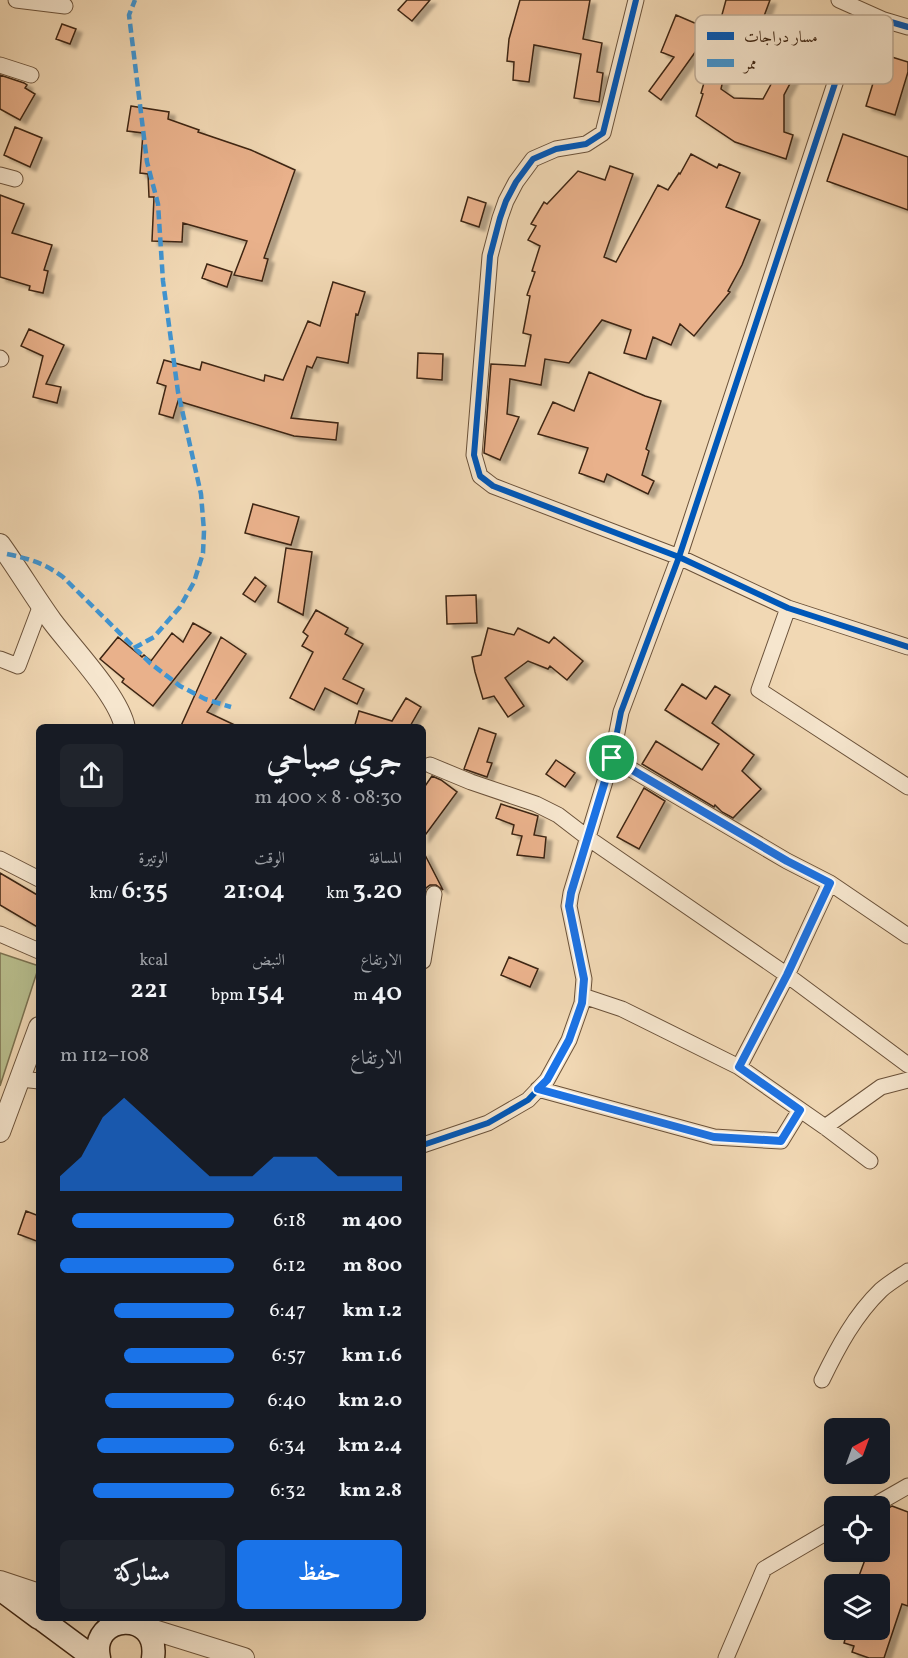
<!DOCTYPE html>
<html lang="ar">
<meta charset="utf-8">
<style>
body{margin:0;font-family:Vollkorn,Amiri,serif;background:#20242c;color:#f1f3f6;direction:rtl;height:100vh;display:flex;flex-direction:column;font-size:22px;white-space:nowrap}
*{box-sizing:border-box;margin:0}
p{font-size:20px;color:#9ea1a6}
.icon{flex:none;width:33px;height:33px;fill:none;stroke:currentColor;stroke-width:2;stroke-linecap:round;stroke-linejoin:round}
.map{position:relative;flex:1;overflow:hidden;direction:ltr}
.side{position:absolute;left:36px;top:724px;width:390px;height:897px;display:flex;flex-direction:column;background:#171b24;border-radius:9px;box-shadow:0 6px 24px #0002;direction:rtl}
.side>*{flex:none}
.needle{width:39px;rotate:41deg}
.fabs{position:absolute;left:824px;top:1418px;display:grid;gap:12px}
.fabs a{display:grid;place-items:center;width:66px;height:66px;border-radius:9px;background:#171b24;box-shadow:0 6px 24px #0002;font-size:30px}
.pin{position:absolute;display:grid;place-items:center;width:51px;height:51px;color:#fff;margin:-26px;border:3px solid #fff;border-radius:50%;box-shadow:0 2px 6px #0007}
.round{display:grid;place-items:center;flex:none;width:63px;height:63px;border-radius:9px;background:#20242c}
.head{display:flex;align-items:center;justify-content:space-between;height:102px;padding:0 24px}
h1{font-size:33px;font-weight:600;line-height:45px}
.stats{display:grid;grid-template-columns:repeat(3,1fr);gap:9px;height:102px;padding:6px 24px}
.stats div{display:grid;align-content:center}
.stats b{font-size:26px;font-weight:600}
.stats small{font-size:16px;font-weight:400}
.stats p{font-size:16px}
.chart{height:168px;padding:12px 24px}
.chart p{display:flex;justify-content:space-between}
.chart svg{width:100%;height:108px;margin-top:6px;fill:#1a73e8;opacity:.7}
.cta{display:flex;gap:12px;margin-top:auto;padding:12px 24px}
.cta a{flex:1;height:69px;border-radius:9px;background:#1a73e8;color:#fff;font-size:24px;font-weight:600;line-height:69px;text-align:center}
.cta a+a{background:#20242c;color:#f1f3f6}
ul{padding:0 24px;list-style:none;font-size:20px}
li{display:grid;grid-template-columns:96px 72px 1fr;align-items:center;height:45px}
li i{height:15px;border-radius:8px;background:#1a73e8}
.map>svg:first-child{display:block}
.green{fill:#b9bf8e;stroke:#7c7250;stroke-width:1.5}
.building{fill:#e9b18b;stroke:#3e2512;stroke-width:1.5;filter:url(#shadow)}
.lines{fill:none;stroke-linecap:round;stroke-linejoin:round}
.minor-casing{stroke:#6b523a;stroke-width:17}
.tertiary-casing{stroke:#6b523a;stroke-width:22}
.secondary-casing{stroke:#3e2512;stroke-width:25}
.minor{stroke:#f6e6ce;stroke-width:15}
.tertiary{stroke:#f6e6ce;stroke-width:20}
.secondary{stroke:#f6e6ce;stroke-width:22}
.quiet{stroke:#3f95d3;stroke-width:4.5;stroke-dasharray:9 4.5;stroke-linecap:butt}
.cycleway-casing{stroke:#f6e6ce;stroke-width:10}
.cycleway{stroke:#0057b8;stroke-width:6}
.route-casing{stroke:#fff;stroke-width:12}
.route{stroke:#1a73e8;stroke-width:8}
.key{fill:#f6e6ce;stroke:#bfac96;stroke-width:1.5}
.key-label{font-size:16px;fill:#3e2512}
</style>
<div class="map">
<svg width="908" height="1658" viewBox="0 0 908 1658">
<defs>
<filter id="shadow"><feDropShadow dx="6" dy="4" stdDeviation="1.5" flood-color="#0004"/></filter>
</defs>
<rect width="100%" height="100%" fill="#f1d8b4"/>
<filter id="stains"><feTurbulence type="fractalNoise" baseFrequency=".00333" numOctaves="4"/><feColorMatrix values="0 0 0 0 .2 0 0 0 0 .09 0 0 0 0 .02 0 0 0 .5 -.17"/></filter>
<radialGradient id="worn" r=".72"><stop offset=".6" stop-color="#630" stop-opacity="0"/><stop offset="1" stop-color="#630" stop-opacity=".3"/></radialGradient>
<path class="green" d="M 0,953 L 39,966 L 0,1086 Z"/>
<path class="building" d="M 407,0 L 430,0 L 412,21 L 398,10 Z
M 520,0 L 590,0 L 583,39 L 602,43 L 597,72 L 603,73 L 599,102 L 574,98 L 581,54 L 534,45 L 529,82 L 513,80 L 514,62 L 507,61 L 509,39 Z
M 726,0 L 770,0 L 757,35 L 720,22 Z
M 676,15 L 711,30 L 661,100 L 649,91 L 674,57 L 661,52 Z
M 62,24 L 76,29 L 70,44 L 56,39 Z
M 788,53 L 802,61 L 784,95 L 784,132 L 793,135 L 786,159 L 735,142 L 696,116 L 703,94 L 701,93 L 706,76 L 723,80 L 721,89 L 734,98 L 763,99 Z
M 882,54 L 908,62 L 908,72 L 895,115 L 866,106 Z
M 0,75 L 24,83 L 27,85 L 25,88 L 35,94 L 20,120 L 0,109 Z
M 131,106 L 169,112 L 168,119 L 199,130 L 198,132 L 251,150 L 295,170 L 264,258 L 268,259 L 262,281 L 234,275 L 247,241 L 183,223 L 182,242 L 152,241 L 154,197 L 149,197 L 148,174 L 140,173 L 143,133 L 127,131 Z
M 15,127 L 42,138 L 30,167 L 4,155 Z
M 843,134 L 908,157 L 908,210 L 827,181 Z
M 691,154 L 717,168 L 719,164 L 740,173 L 726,207 L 760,220 L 742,265 L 728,291 L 730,292 L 694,336 L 680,324 L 671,345 L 653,337 L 646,359 L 624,353 L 631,330 L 602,320 L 569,363 L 545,359 L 541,385 L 510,379 L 507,414 L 519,417 L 500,460 L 484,453 L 491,364 L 525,366 L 531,335 L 523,333 L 530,296 L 527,295 L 535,272 L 532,271 L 540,246 L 528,240 L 536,226 L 531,224 L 544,202 L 547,204 L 578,171 L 605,180 L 610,166 L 633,174 L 604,257 L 616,262 L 658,185 L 668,190 L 679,173 L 680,174 Z
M 0,195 L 24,204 L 12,233 L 52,245 L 44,270 L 48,271 L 43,293 L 29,290 L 30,286 L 0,277 Z
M 468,197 L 486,203 L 479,227 L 461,221 Z
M 207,264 L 232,272 L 227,287 L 202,278 Z
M 333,282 L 365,292 L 358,315 L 356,314 L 348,363 L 317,357 L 312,368 L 307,366 L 291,418 L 338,423 L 336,440 L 294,436 L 178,401 L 173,418 L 159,414 L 166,386 L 157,383 L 164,360 L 200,370 L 202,362 L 264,381 L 265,375 L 283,380 L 308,321 L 320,326 Z
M 29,329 L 64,345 L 46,384 L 61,387 L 57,403 L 33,397 L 43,356 L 21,346 Z
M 418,353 L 443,354 L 442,380 L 417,378 Z
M 589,372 L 645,396 L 661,401 L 646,449 L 649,451 L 642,475 L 654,481 L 648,494 L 607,474 L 604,482 L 579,473 L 588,448 L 538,434 L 553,402 L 574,411 Z
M 253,504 L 299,517 L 291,545 L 245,533 Z
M 286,548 L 312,552 L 303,615 L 278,602 Z
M 255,577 L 266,586 L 255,602 L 243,594 Z
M 476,595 L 477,623 L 447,624 L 446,596 Z
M 316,610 L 348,628 L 345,634 L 363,644 L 343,679 L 364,689 L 357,704 L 325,688 L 314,710 L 290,698 L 313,652 L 302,646 L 308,636 L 303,632 Z
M 193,623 L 211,633 L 153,706 L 122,682 L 124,679 L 100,659 L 118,637 L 142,657 L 144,655 L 151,661 L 172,633 L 183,642 Z
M 488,628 L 514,635 L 518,628 L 549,643 L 554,637 L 583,661 L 567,680 L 550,666 L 548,669 L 528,661 L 505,678 L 524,706 L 508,717 L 494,696 L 483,699 L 475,672 L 472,657 L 481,655 Z
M 221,637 L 246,654 L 207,712 L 241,728 L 180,728 Z
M 682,684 L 706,699 L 715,686 L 730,695 L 712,723 L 754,755 L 742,771 L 761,789 L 733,818 L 722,812 L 715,805 L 714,807 L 642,764 L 656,741 L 702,770 L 719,744 L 665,710 Z
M 406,698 L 421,707 L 409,728 L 354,728 L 359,711 L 392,721 Z
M 479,728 L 496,734 L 487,762 L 492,763 L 487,777 L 464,769 Z
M 556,760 L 575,773 L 565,787 L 546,774 Z
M 432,776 L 441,780 L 457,792 L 423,838 L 423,789 Z
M 644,788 L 665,801 L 639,849 L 617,837 Z
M 501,804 L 538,816 L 534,835 L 546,837 L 544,858 L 517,855 L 522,836 L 512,834 L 514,825 L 496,818 Z
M 423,851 L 443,890 L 436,885 L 430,885 L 426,888 L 423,900 Z
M 0,873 L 39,896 L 39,928 L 0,905 Z
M 509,957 L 538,969 L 530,987 L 501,975 Z
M 26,1211 L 39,1216 L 39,1242 L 18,1234 Z
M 892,1506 L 908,1512 L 908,1606 L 902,1604 L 884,1658 L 869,1658 L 852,1652 L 854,1646 L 844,1643 L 848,1629 L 879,1629 L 879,1584 L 856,1584 L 866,1557 L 870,1559 L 872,1551 L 879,1551 L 879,1531 L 886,1510 Z"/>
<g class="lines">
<g class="minor-casing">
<path id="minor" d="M 16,0 L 65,6
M 839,0 L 884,20
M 908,27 L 884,20 L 846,50 L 679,557 L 788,608 L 908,647
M 0,65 L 31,75
M 0,175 L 15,179
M 0,358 L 1,359
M 788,608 L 759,690 L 908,787
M 0,659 L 18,666 L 41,605
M 612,758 L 787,861 L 830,883 L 908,936
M 430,765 L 471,782 L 536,804 L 558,815 L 588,838 L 787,975 L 908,1065
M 0,859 L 39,879
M 0,934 L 39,951
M 423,961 L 434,894
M 583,996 L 622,1009 L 739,1067 L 825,1127 L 870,1161
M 739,1067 L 787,975 L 830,883
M 21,1079 L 39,1081
M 538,1089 L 714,1137 L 781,1141 L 800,1110
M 825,1127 L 881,1087 L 908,1080
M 423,1145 L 488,1123 L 528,1100 L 547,1080 L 569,1040 L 582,1003 L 584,979 L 569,906 L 571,893 L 612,758 L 621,712 L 679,557 L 493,486 L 480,476 L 474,455 L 490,256 L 500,218 L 506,201 L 516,182 L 533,159 L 556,149 L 586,144 L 603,133 L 636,0
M 822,1380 C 838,1347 855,1315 881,1290 C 889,1283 899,1277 908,1271
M 873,1506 L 908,1486
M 726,1658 L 764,1569 L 834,1528"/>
</g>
<g class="tertiary-casing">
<path id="tertiary" d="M 0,544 C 18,569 34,596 52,621 C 72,648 119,696 125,728
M 0,1132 L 39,1027
M 0,1581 L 39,1594
M 138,1625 L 244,1658"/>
</g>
<g class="secondary-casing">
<path id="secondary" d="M 0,1589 L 39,1618
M 40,1618 L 94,1658
M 99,1658 C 89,1613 160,1609 153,1658"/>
</g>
<use href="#minor" class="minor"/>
<use href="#tertiary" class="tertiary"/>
<use href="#secondary" class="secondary"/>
<path class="quiet" d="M 7,554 C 30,559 44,563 63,577 L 150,663 L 180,686 L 205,699 L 231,707
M 134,648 L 154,637 L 180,607 L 194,582 L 203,553 L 204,531 L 201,494 L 178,392 L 163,281 L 158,204 L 147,162 L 129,15 L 135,0"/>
<g class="cycleway-casing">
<path id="cycleway" d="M 908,27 L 884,20 L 846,50 L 679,557 L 788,608 L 908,647
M 423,1145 L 488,1123 L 528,1100 L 547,1080 L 569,1040 L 582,1003 L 584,979 L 569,906 L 571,893 L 612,758 L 621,712 L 679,557 L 493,486 L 480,476 L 474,455 L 490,256 L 500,218 L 506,201 L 516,182 L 533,159 L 556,149 L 586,144 L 603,133 L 636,0"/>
</g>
<use href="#cycleway" class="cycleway"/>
</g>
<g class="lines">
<g class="route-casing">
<path id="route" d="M 612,758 L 787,861 L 830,883 L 787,975 L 739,1067 L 800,1110 L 781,1141 L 714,1137 L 538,1089 L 547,1080 L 569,1040 L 582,1003 L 584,979 L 569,906 L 571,893 Z"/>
</g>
<use href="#route" class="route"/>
</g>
<rect x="695" y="15" width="198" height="69" rx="9" class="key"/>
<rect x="707" y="32" width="27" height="8" fill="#0057b8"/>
<rect x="707" y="59" width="27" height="8" fill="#3f95d3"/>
<g class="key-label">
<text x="744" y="42">مسار دراجات</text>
<text x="744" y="69">ممر</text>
</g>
<rect width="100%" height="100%" filter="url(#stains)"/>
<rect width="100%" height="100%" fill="url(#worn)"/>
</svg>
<div class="fabs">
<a><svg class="needle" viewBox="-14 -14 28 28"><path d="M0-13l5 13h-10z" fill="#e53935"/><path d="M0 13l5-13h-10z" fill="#9ea1a6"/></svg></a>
<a><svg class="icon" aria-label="locate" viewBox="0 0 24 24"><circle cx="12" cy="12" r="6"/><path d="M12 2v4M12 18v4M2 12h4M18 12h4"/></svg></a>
<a><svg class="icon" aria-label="layers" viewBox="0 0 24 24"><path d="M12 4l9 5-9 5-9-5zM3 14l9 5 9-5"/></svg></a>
</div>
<div class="pin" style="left:612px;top:758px;background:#1e9e55"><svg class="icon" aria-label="arrive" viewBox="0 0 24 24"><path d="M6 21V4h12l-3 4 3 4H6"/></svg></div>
<section class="side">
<div class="head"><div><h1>جري صباحي</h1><p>08:30 · 8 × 400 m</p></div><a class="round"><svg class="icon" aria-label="share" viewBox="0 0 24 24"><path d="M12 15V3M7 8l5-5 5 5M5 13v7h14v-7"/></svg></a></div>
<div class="stats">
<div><p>المسافة</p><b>3.20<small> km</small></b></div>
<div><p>الوقت</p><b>21:04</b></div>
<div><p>الوتيرة</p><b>6:35<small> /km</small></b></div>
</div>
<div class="stats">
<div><p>الارتفاع</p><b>40<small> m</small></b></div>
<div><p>النبض</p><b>154<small> bpm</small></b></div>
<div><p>kcal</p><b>221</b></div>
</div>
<div class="chart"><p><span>الارتفاع</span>108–112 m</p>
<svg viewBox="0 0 160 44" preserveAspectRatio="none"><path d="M0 44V38L10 30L20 14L30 6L40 14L50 22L60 30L70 38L80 38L90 38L100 30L110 30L120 30L130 38L140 38L150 38L160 38V44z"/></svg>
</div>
<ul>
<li><b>400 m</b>6:18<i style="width:93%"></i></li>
<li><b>800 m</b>6:12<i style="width:100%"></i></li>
<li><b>1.2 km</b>6:47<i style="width:69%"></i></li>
<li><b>1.6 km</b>6:57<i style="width:63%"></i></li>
<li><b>2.0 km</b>6:40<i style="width:74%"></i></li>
<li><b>2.4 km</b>6:34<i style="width:79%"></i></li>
<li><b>2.8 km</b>6:32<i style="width:81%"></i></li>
</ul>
<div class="cta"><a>حفظ</a><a>مشاركة</a></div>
</section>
</div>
